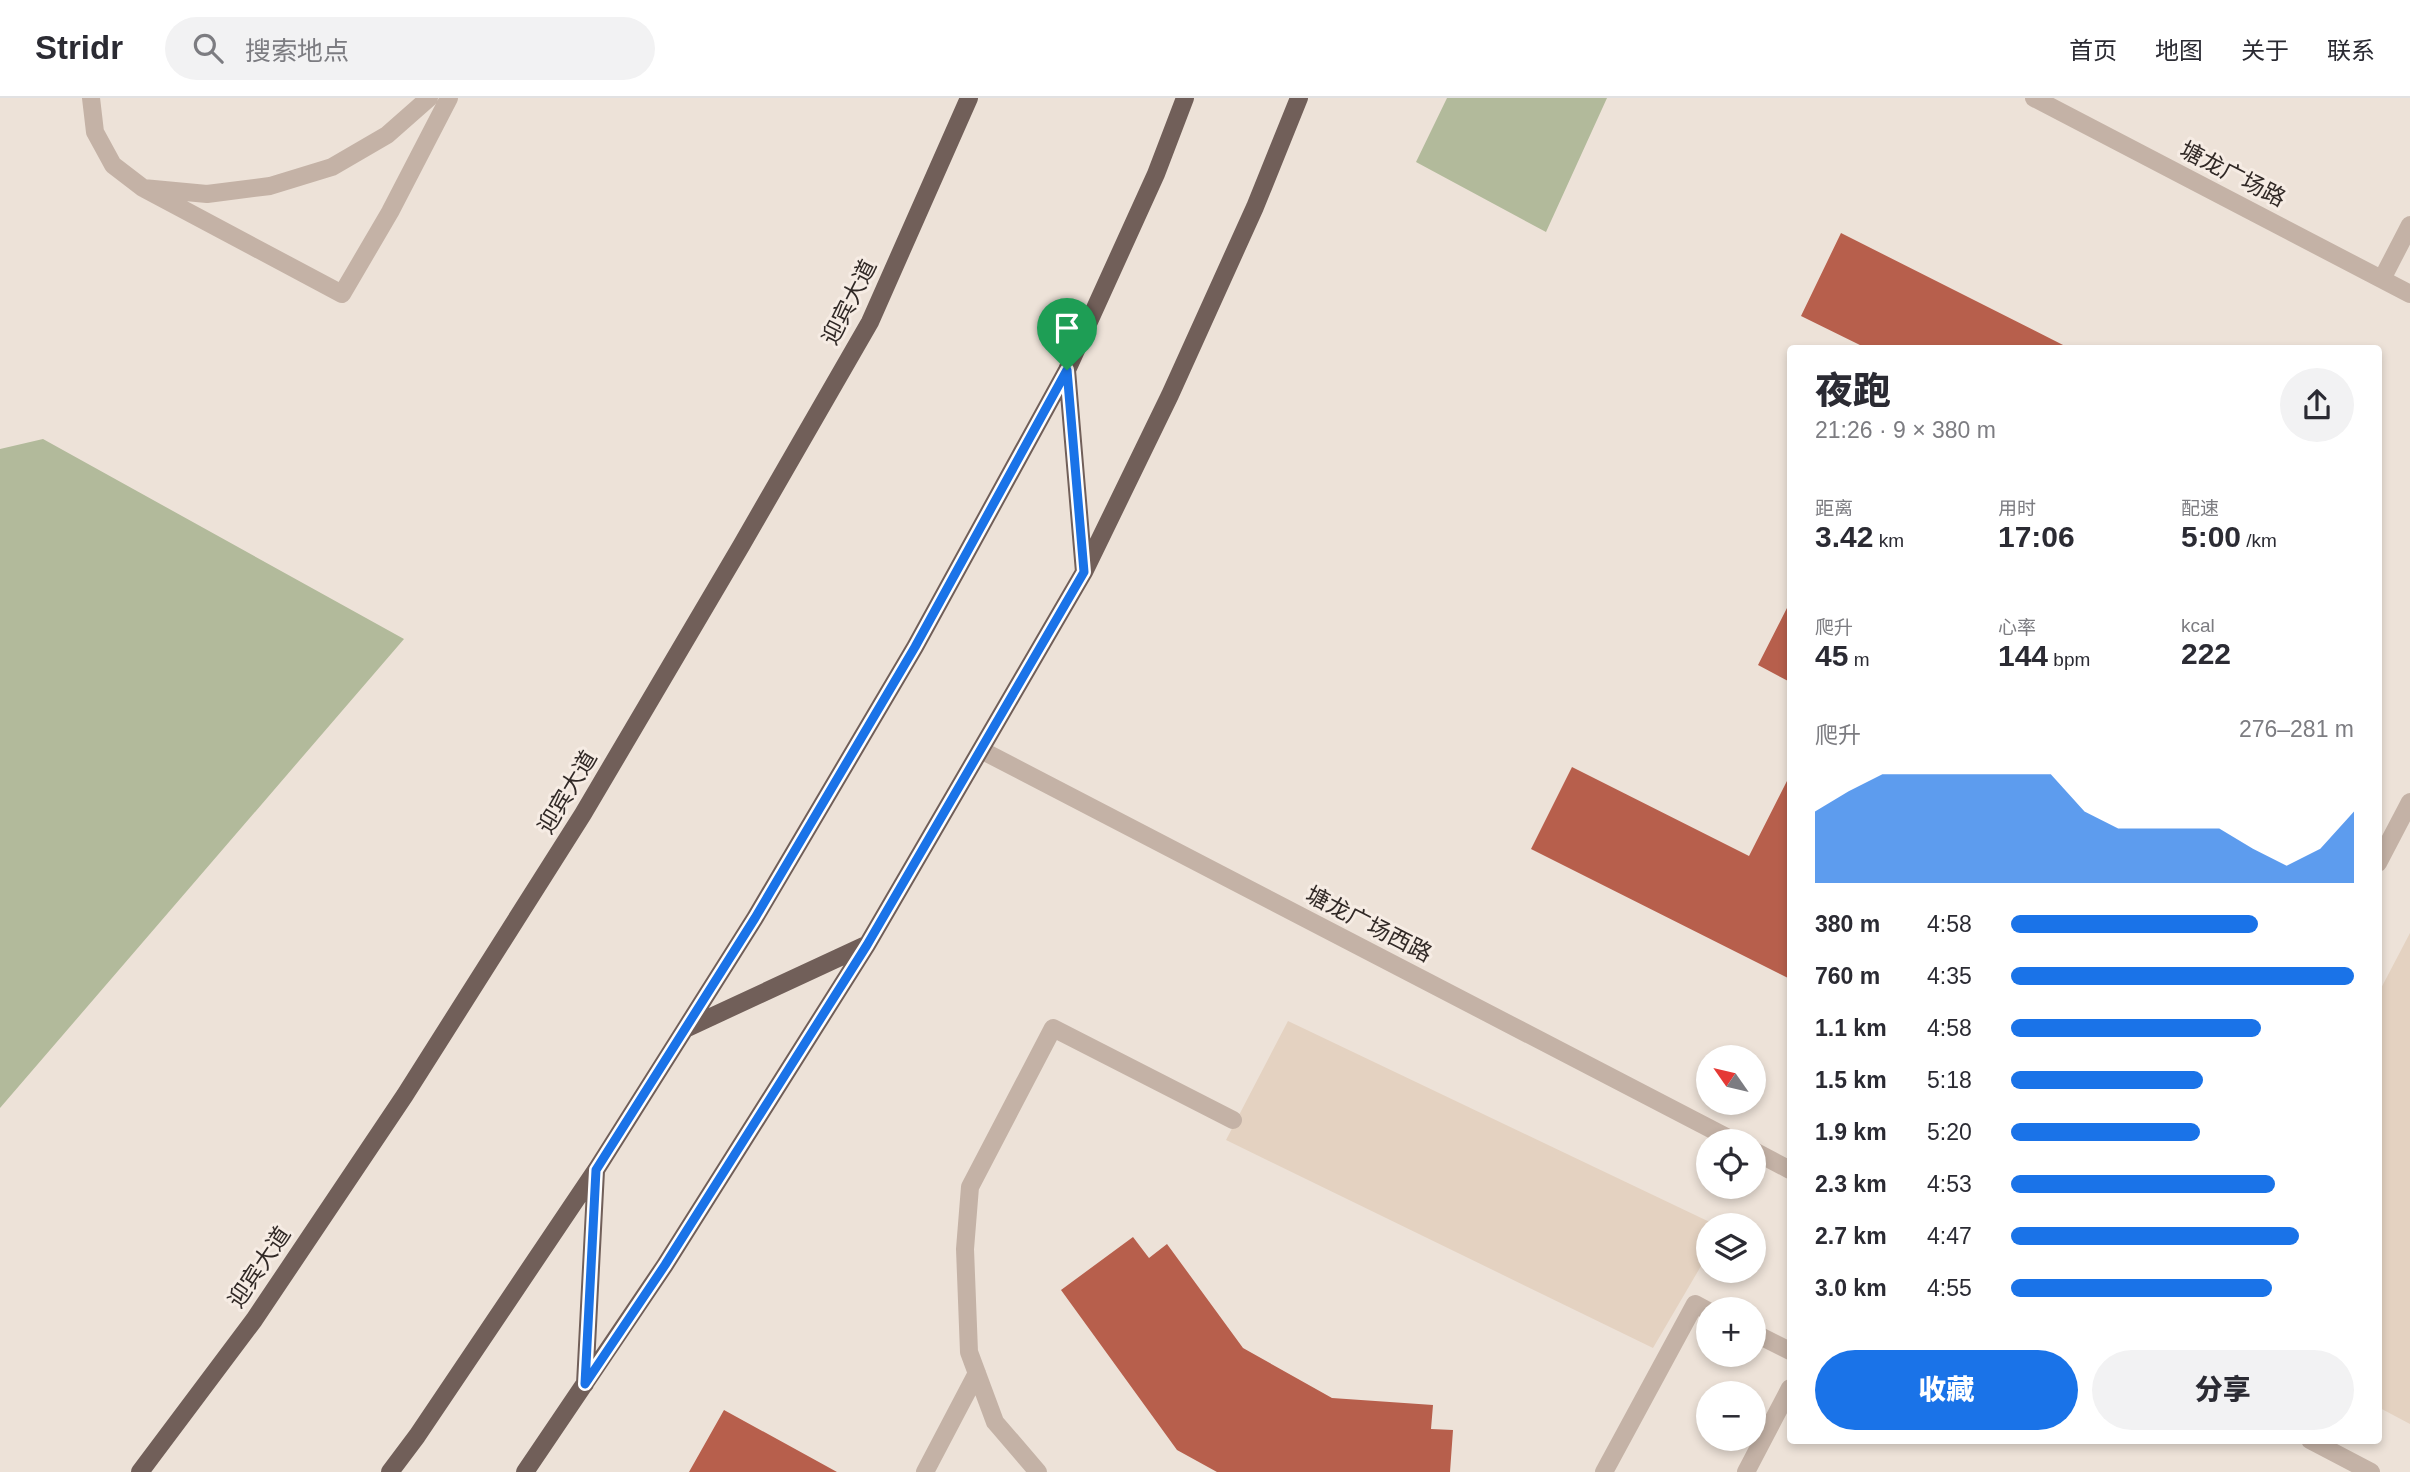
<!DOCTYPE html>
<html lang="zh">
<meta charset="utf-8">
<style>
body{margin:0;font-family:Helvetica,"Noto Sans SC",sans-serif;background:#f2f2f3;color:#2b2b33;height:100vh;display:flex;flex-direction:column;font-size:26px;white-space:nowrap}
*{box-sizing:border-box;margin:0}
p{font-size:23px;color:#7c7c81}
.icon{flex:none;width:38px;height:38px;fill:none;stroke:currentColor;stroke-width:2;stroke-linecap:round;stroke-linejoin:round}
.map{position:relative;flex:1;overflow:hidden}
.details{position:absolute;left:1787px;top:247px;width:595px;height:1099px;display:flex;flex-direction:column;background:#fff;border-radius:7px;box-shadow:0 4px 10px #0003}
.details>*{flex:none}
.needle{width:46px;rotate:304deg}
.tools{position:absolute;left:1696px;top:947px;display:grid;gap:14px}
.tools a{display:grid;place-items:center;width:70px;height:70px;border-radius:50%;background:#fff;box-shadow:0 4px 10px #0003;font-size:35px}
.pin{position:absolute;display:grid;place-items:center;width:60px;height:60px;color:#fff;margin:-72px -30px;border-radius:50% 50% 50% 0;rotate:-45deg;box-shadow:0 0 7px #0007}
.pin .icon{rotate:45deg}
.round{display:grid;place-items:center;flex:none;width:74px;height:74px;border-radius:37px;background:#f2f2f3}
.headline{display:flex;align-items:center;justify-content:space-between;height:119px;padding:0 28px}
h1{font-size:38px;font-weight:800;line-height:52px}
.metrics{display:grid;grid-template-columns:repeat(3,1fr);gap:10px;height:119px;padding:7px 28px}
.metrics div{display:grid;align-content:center}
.metrics b{font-size:30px;font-weight:800}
.metrics small{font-size:19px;font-weight:400}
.metrics p{font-size:19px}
.chart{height:196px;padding:14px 28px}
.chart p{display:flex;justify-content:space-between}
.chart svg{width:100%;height:126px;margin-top:7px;fill:#1a73e8;opacity:.7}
.action{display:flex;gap:14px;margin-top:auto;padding:14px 28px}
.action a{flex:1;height:80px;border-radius:42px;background:#1a73e8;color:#fff;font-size:28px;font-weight:800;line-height:80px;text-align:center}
.action a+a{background:#f2f2f3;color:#2b2b33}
ul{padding:0 28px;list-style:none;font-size:23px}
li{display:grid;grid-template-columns:112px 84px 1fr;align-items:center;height:52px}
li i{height:18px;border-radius:9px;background:#1a73e8}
header{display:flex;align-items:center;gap:42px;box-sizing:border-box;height:98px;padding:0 35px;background:#fff;border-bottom:2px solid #e1e1e2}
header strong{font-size:33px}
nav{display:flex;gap:38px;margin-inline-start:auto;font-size:24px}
.search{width:490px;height:63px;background:#f2f2f3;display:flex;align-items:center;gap:18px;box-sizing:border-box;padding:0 24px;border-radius:38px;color:#7c7c81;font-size:26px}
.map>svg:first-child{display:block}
.green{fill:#b2ba9b}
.plaza{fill:#e4d2c1}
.building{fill:#b75f4c}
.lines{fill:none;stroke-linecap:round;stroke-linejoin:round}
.service{stroke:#c4b2a6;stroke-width:18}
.minor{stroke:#c4b2a6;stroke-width:18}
.primary{stroke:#715f59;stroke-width:18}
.route-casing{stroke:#fff;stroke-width:14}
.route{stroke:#1a73e8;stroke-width:9}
.labels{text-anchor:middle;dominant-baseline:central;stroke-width:6;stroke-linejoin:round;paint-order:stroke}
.street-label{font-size:23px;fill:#312926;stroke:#f6ece4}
</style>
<header>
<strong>Stridr</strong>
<div class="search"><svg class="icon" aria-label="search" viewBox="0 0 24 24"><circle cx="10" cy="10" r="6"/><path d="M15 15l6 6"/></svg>搜索地点</div>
<nav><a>首页</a><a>地图</a><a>关于</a><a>联系</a></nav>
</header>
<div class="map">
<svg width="2410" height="1374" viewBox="0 0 2410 1374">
<rect width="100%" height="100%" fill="#ede2d8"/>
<path class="green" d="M 1447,0 L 1607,0 L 1546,134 L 1416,64 Z
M 43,341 L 404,541 L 0,1010 L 0,351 Z"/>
<path class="plaza" d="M 2410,835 L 2410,1326 L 2378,1309 L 2378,896 Z
M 1288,923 L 1716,1127 L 1708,1127 L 1708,1156 L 1653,1250 L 1226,1042 Z"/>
<path class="building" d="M 1841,135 L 2069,250 L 1866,250 L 1801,218 Z
M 1790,504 L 1790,584 L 1758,567 Z
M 1572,669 L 1749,758 L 1790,677 L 1790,881 L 1531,751 Z
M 1133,1139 L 1149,1160 L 1167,1146 L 1243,1250 L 1332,1300 L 1433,1307 L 1431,1331 L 1453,1332 L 1450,1374 L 1217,1374 L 1177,1352 L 1061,1192 Z
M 724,1312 L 837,1374 L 689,1374 Z"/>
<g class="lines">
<path class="service" d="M 91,0 L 95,34 L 113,67 L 143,90 L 207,96 L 270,88 L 332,69 L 387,37 L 429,0
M 143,90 L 342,196 L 390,114 L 449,0
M 1754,1235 L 1790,1253
M 925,1374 L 977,1275
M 1038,1374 L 995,1324 L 969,1254 L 965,1151 L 970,1089 L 1053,930 L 1233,1022
M 1604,1374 L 1695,1206 L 1708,1213"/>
<path class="minor" d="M 2034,0 L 2410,196
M 2382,181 L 2410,127
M 981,652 L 1734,1043
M 2378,765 L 2410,704
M 1754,1053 L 1790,1072
M 2310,1342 L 2371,1374
M 1746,1374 L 1790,1290"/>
<path class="primary" d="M 1067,272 L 1084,474
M 685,931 L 866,847
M 585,1286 L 596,1073
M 140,1374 L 254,1222 L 405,997 L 583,716 L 741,448 L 870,224 L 969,0
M 390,1374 L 417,1338 L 596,1072 L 685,931 L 755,820 L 915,549 L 1067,272 L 1156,76 L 1185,0
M 525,1374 L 665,1167 L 867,847 L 1084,474 L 1170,297 L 1255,109 L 1299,0"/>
</g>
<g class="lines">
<g class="route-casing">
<path id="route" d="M 1067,272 L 1084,474 L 867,847 L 665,1167 L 585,1286 L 596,1072 L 755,820 L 915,549 Z"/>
</g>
<use href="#route" class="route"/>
</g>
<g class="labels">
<g class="street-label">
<text transform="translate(2233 76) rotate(27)">塘龙广场路</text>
<text transform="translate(849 204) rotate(-63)">迎宾大道</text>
<text transform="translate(567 694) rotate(-59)">迎宾大道</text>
<text transform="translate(1369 826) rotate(27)">塘龙广场西路</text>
<text transform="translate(259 1169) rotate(-56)">迎宾大道</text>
</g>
</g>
</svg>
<div class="tools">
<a><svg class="needle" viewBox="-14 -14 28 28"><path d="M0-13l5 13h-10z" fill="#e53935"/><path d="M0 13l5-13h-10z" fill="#7c7c81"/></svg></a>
<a><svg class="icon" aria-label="locate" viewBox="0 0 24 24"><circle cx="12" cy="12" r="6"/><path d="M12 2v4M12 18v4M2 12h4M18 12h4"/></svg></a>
<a><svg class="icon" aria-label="layers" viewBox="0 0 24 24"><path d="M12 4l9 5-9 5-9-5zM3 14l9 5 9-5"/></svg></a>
<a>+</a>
<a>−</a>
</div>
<div class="pin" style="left:1067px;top:272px;background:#1e9e55"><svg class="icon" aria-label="arrive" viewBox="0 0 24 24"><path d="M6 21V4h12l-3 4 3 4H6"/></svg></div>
<section class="details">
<div class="headline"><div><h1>夜跑</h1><p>21:26 · 9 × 380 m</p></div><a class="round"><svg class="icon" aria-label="share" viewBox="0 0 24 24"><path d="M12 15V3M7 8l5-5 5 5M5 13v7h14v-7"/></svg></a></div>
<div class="metrics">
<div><p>距离</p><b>3.42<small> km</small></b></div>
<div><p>用时</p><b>17:06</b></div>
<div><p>配速</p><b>5:00<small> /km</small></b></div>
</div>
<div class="metrics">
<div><p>爬升</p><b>45<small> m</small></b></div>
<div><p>心率</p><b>144<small> bpm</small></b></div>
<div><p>kcal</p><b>222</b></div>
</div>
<div class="chart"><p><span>爬升</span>276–281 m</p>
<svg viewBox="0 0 160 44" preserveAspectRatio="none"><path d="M0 44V19L10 12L20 6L30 6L40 6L50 6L60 6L70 6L80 19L90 25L100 25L110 25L120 25L130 32L140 38L150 32L160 19V44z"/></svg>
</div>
<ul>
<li><b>380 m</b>4:58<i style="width:72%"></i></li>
<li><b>760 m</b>4:35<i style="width:100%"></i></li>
<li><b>1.1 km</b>4:58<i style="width:73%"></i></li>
<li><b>1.5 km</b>5:18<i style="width:56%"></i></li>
<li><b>1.9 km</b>5:20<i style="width:55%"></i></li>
<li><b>2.3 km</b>4:53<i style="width:77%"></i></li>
<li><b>2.7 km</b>4:47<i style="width:84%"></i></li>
<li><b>3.0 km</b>4:55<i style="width:76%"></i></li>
</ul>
<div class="action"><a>收藏</a><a>分享</a></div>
</section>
</div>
